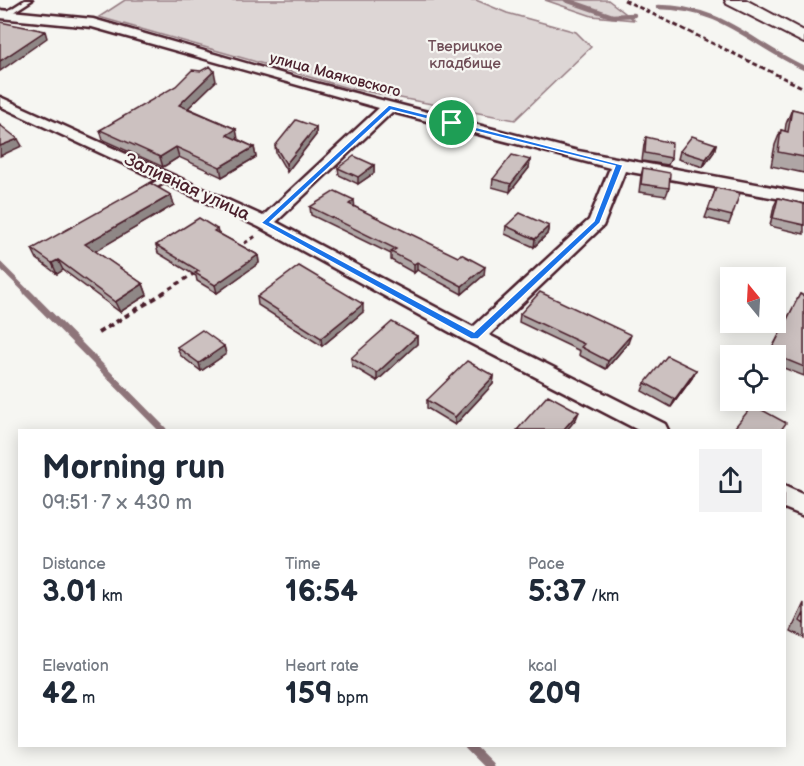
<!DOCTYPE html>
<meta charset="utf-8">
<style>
body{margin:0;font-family:"Balsamiq Sans",sans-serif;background:#f2f2f3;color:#1f2937;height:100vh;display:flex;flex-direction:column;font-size:22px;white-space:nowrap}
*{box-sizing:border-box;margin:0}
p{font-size:20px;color:#747a83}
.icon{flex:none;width:33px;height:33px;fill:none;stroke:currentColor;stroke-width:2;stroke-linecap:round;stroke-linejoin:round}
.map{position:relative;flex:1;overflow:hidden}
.sheet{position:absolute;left:18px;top:429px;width:768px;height:318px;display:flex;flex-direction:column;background:#fff;border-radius:0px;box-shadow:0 3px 15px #0003}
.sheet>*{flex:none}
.needle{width:39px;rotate:342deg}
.fabs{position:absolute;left:720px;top:267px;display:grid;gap:12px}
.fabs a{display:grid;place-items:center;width:66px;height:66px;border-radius:0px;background:#fff;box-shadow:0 3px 15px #0003;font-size:30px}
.pin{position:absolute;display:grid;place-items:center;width:51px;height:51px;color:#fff;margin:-26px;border:3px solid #fff;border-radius:50%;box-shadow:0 2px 6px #0007}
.round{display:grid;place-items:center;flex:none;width:63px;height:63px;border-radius:0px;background:#f2f2f3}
.head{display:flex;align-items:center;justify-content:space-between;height:102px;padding:0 24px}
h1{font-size:33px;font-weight:800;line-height:45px}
.stats{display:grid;grid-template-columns:repeat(3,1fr);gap:9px;height:102px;padding:6px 24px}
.stats div{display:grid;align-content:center}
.stats b{font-size:30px;font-weight:800}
.stats small{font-size:16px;font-weight:400}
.stats p{font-size:16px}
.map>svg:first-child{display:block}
.green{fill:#ddd6d5;stroke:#947a80;stroke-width:1.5}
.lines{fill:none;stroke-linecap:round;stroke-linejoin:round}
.stream-far3{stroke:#8e747a;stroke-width:4.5}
.stream-far2{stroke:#8e747a;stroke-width:5}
.stream-far1{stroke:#8e747a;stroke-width:7}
.stream{stroke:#8e747a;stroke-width:9}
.service-casing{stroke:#4a1f2b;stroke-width:5}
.minor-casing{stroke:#4a1f2b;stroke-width:5}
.secondary-casing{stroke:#4a1f2b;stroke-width:4}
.path-far2{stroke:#4a1f2b;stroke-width:2;stroke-dasharray:4 3;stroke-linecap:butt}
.path-far1{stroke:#4a1f2b;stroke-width:3;stroke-dasharray:4.5 4;stroke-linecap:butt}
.path{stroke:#4a1f2b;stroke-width:4;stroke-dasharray:6 4.5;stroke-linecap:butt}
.service{fill:#f6f6f2;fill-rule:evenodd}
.minor{fill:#f6f6f2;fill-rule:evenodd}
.secondary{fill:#f6f6f2;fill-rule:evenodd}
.rail{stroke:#4a1f2b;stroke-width:3;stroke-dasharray:5 3;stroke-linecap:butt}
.wall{fill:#afa6a5;stroke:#4a1f2b;stroke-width:1.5}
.shaded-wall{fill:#8f8786;stroke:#4a1f2b;stroke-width:1.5}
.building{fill:#ccc1c0;stroke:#4a1f2b;stroke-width:1.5}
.route{fill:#1a73e8;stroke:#fff;stroke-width:1.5;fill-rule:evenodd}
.labels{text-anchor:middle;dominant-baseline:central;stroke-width:4.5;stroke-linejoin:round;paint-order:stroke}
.far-park-label{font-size:15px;fill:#6f4d56;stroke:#f6f6f2}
.far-street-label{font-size:15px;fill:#4a1f2b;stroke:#f6f6f2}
.street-label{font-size:18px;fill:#4a1f2b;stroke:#f6f6f2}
</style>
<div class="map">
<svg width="804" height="766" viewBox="0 0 804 766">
<rect width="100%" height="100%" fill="#f6f6f2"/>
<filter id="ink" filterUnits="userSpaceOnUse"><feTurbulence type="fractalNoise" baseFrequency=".0167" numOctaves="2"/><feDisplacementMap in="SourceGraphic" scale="12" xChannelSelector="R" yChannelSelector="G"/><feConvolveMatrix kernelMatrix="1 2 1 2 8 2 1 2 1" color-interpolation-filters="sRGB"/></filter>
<g filter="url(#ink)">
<path class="green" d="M 125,0 L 476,0 L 507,13 L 576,32 L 591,47 L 515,120 L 348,88 L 99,17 Z
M 545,0 L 608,0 L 634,20 L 592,16 Z"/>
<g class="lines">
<path class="stream-far3" d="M 566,0 L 612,16 L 634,15
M 658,7 C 722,7 750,43 804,68"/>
<path class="stream-far2" d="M 0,265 L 28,293"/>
<path class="stream-far1" d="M 27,292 L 163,430"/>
<path class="stream" d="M 469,746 L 489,766"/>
<g class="service-casing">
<path id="service" d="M 25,0 L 32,0 L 7,16 L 3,16 L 3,14 Z
M 165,176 L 171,176 L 172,178 L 145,194 L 142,194 L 138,192 Z"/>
</g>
<g class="minor-casing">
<path id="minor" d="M 0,10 L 93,19 L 308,81 L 578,151 L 804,193 L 804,203 L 625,171 L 603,226 L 489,335 L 665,424 L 668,430 L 638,430 L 468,342 L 259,227 L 0,106 L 0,97 L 263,216 L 379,108 L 92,27 L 0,18 ZM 392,112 L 610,168 L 589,220 L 473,327 L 276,222 Z
M 784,486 L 804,495 L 804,516 L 784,508 Z"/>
</g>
<g class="secondary-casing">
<path id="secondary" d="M 725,0 L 746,0 L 804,31 L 804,43 L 727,4 Z"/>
</g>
<path class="path-far2" d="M 799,0 L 804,0"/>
<path class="path-far1" d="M 237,248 L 256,236
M 162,293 L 197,272"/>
<path class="path" d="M 98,333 L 165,292"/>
<use href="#service" class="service"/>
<use href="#minor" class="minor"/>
<use href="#secondary" class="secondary"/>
<path class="rail" d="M 624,0 L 804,88"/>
</g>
<path class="wall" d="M 216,81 L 188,108 L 236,129 L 237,139 L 254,147 L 256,157 L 222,177 L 179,157 L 163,167 L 103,140 L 100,130 Z
M 792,109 L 804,112 L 804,173 L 771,166 L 775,145 L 781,130 L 785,131 L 786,124 Z
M 316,127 L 316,135 L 287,172 L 276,153 L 275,146 Z
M 646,137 L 671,158 L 668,165 L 642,161 L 644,145 Z
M 716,144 L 714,152 L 703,167 L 678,159 L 680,151 Z
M 530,160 L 529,168 L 510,192 L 492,187 L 493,179 Z
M 374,165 L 374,173 L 358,184 L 339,175 L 338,168 Z
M 643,168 L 669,188 L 666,196 L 639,192 L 641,176 Z
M 716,188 L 732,216 L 729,224 L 705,218 Z
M 171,195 L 174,205 L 95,251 L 143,284 L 147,295 L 120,312 L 63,270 L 57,274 L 37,259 L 32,249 Z
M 778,198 L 804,204 L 804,234 L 770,226 L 774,206 Z
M 310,207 L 355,207 L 484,275 L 462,294 L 417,270 L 414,273 L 391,260 L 391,254 L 311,215 Z
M 506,226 L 549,226 L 547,234 L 534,247 L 505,234 Z
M 217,229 L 218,233 L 258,255 L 259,263 L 217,293 L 197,281 L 196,276 L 158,253 L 156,245 Z
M 800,294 L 804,296 L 804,376 L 776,365 L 776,356 L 768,356 Z
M 257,297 L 363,312 L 322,346 L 258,305 Z
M 520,314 L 628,343 L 606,369 L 579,355 L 580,351 L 519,322 Z
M 417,336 L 417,344 L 377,381 L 352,366 L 351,358 Z
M 224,346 L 226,354 L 201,371 L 180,355 L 177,347 Z
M 696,370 L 692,378 L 671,407 L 642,391 L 645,383 Z
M 494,376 L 493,384 L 455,425 L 427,408 L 427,400 Z
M 804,603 L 804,638 L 791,631 Z"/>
<path class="shaded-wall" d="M 45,31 L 47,38 L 0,71 L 0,61 Z
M 214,71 L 216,81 L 181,115 L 179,105 Z
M 316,127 L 316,135 L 287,172 L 286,164 Z
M 236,129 L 238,139 L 229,145 L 227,135 Z
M 18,139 L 22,146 L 0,156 L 0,146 Z
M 716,144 L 714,152 L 703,167 L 706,159 Z
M 176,147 L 179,157 L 163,167 L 160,157 Z
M 254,147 L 256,157 L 222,177 L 220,167 Z
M 530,160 L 529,168 L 510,192 L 511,184 Z
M 374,165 L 374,173 L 358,184 L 358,177 Z
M 171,195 L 174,205 L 89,255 L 85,244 Z
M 354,200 L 355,208 L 349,204 Z
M 549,226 L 547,234 L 534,247 L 535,239 Z
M 258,255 L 259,263 L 217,293 L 215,285 Z
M 58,260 L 63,270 L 57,274 L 52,263 Z
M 417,262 L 417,270 L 414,273 L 414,264 Z
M 485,267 L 484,275 L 462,294 L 462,286 Z
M 143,284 L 147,295 L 120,312 L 115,302 Z
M 363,304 L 363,312 L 322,346 L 321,338 Z
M 631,335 L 628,343 L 606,369 L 608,361 Z
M 417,336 L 417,344 L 377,381 L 377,373 Z
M 224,346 L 226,354 L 201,371 L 199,363 Z
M 696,370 L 692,378 L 671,407 L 675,399 Z
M 494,376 L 493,384 L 455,425 L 455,417 Z
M 579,412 L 576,419 L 567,430 L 563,430 Z"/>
<path class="building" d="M 0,22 L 45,31 L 0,61 Z
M 210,66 L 214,71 L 179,105 L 236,129 L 227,135 L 254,147 L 220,167 L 176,147 L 160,157 L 100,130 L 176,86 L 192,70 L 201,71 Z
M 792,109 L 804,112 L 804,157 L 778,152 L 781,130 L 788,132 Z
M 296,120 L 316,127 L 286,164 L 275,146 Z
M 0,125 L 18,139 L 0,146 Z
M 692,136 L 716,144 L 706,159 L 680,151 Z
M 646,137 L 672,143 L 671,158 L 645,153 Z
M 512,155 L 530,160 L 511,184 L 493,179 Z
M 354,156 L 374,165 L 358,177 L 338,168 Z
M 643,168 L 670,173 L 669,188 L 641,184 Z
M 150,183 L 171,195 L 85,244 L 143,284 L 115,302 L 58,260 L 52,263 L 32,249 Z
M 716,188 L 740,193 L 732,216 L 708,210 Z
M 335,191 L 354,200 L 349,204 L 458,257 L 461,254 L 485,267 L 462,286 L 417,262 L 414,264 L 391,252 L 396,249 L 310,207 Z
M 778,198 L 804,204 L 804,225 L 773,218 Z
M 520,213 L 549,226 L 535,239 L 506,226 Z
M 199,218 L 217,229 L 214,231 L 258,255 L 215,285 L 195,273 L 199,271 L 156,245 Z
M 299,266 L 363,304 L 321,338 L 257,297 Z
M 540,292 L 631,335 L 608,361 L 581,347 L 584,344 L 520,314 Z
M 800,294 L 804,296 L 804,367 L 770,353 Z
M 392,322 L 417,336 L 377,373 L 351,358 Z
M 202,330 L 224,346 L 199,363 L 177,347 Z
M 667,356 L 696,370 L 675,399 L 645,383 Z
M 467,361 L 494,376 L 455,417 L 427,400 Z
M 548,395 L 579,412 L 563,430 L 517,430 Z
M 753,405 L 786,423 L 781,430 L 740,430 L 735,427 Z
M 804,613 L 804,624 L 800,621 Z"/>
</g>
<path class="route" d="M 389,105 L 623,165 L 600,223 L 478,339 L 471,339 L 261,223 ZM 391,110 L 615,166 L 594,221 L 474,332 L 270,222 Z"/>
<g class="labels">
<g class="far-park-label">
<text x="465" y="46">Тверицкое<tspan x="465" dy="17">кладбище</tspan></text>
</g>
<g class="far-street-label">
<text transform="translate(335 75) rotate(15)">улица Маяковского</text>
</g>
<g class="street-label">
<text transform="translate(187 187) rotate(25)">Заливная улица</text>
</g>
</g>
</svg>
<div class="fabs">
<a><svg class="needle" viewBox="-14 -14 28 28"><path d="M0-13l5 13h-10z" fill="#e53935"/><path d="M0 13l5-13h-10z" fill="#747a83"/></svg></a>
<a><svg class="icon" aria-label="locate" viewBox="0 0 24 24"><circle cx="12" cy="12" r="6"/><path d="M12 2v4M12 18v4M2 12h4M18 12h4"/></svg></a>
</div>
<div class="pin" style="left:452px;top:123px;background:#1e9e55"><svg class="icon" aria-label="arrive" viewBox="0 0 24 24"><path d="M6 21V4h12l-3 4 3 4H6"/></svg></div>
<section class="sheet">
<div class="head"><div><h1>Morning run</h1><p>09:51 · 7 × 430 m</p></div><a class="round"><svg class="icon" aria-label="share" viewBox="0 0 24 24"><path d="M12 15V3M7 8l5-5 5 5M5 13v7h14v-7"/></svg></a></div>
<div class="stats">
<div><p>Distance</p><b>3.01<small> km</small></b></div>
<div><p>Time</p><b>16:54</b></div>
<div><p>Pace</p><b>5:37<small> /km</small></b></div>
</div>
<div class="stats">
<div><p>Elevation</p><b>42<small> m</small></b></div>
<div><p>Heart rate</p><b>159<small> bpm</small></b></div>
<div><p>kcal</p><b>209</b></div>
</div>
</section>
</div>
